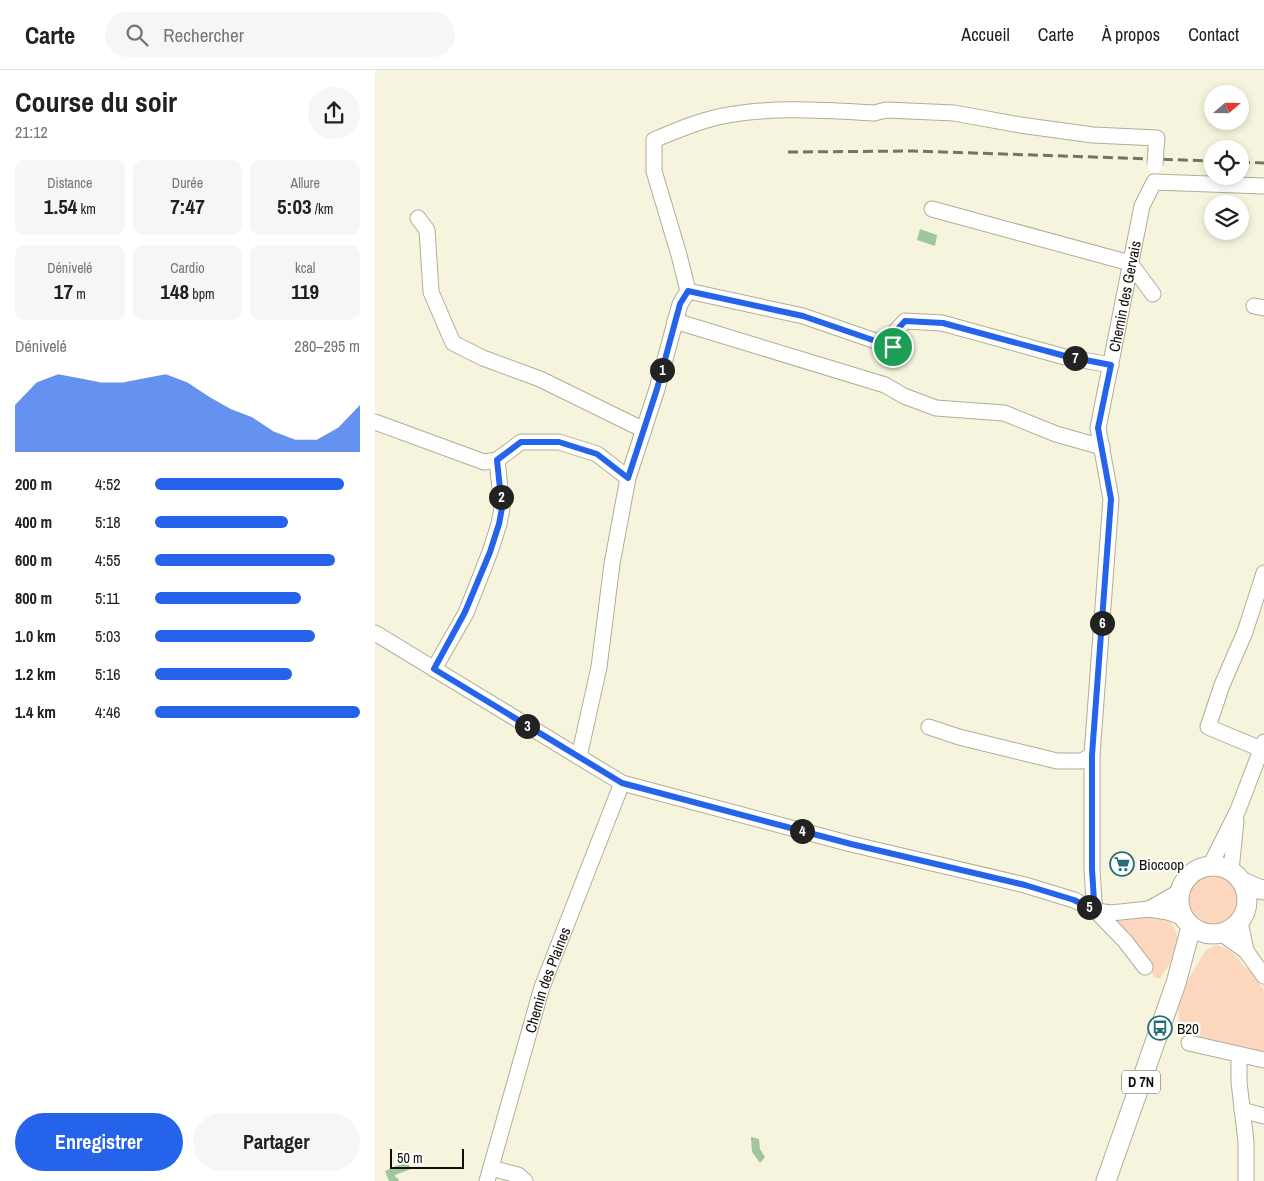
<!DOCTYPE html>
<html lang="fr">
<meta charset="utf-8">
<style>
body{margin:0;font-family:"Archivo Narrow",sans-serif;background:#f6f6f6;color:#202124;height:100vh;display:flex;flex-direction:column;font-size:19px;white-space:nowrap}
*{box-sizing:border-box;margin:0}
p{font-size:16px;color:#757577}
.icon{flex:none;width:28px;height:28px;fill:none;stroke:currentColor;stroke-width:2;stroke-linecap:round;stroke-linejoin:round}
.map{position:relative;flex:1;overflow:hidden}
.details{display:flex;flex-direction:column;background:#fff;width:375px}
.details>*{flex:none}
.needle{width:32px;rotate:70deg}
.controls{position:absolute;left:829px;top:15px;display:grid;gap:10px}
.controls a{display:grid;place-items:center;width:45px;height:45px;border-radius:50%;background:#fff;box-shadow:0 2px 8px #0003;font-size:25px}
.scale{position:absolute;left:15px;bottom:12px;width:74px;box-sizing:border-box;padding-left:5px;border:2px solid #0f0e07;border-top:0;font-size:14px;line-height:18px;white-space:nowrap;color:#0f0e07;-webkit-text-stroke:4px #fff;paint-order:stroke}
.pin{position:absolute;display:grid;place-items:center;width:42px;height:42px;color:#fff;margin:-21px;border:2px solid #fff;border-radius:50%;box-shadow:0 1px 5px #0007}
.km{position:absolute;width:25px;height:25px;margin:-12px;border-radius:50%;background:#222;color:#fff;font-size:14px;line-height:25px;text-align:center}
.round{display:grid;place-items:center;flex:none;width:52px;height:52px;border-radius:26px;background:#f6f6f6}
.headline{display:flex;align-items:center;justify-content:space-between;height:85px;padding:0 15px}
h1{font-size:28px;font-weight:700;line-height:38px}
.figures{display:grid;grid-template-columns:repeat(3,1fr);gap:8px;height:85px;padding:5px 15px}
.figures div{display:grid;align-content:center;border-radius:10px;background:#f6f6f6;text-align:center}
.figures b{font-size:21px;font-weight:700}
.figures small{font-size:14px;font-weight:400}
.figures p{font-size:14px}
.chart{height:140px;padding:10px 15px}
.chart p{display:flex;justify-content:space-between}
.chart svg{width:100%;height:90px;margin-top:5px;fill:#2563eb;opacity:.7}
.button{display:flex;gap:10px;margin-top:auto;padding:10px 15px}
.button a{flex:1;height:58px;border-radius:30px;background:#2563eb;color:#fff;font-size:20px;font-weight:700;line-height:58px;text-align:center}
.button a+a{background:#f6f6f6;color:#202124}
ul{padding:0 15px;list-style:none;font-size:16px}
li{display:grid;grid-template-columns:80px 60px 1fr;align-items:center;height:38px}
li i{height:12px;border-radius:6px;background:#2563eb}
header{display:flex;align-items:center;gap:30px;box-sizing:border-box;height:70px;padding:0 25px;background:#fff;border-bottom:1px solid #e0e0e0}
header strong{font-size:24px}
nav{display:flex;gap:28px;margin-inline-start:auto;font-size:18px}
.search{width:350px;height:45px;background:#f6f6f6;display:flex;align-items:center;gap:12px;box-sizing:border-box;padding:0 18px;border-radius:28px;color:#757577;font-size:19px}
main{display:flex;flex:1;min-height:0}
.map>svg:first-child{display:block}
.green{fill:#fcd7be}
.water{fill:#9fc79c}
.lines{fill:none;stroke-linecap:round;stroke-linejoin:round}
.minor-casing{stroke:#b0ad98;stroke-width:17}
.major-casing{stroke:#b0ad98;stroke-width:21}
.minor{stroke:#fff;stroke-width:15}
.major{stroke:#fff;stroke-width:19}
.rail{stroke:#757365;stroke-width:3;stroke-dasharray:10 5;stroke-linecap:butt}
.minor-bridge-casing{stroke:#b0ad98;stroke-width:17;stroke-linecap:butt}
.minor-bridge{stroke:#fff;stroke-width:15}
.route-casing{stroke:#fff;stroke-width:10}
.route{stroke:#2563eb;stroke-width:6}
.labels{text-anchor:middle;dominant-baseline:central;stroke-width:4.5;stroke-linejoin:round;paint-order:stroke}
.shield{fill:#fff;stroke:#575651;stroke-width:1}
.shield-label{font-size:14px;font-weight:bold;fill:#0f0e07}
.street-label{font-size:15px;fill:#0f0e07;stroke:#fff}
.poi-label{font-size:15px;fill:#0f0e07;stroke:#fff;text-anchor:start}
</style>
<header>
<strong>Carte</strong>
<div class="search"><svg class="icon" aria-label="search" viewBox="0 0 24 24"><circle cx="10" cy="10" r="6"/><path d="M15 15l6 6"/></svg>Rechercher</div>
<nav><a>Accueil</a><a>Carte</a><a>À propos</a><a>Contact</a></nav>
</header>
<main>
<section class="details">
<div class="headline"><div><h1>Course du soir</h1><p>21:12</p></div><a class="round"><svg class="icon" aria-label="share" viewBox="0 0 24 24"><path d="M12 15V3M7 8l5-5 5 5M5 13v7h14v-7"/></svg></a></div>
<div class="figures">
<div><p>Distance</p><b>1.54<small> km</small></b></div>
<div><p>Durée</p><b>7:47</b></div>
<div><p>Allure</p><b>5:03<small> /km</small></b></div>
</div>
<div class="figures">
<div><p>Dénivelé</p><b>17<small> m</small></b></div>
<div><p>Cardio</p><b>148<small> bpm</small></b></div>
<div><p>kcal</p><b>119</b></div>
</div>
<div class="chart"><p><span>Dénivelé</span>280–295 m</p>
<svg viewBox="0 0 160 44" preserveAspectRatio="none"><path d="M0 44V21L10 10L20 6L30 8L40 10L50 10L60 8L70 6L80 10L90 17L100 23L110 27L120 34L130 38L140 38L150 32L160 21V44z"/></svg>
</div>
<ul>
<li><b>200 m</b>4:52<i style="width:92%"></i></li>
<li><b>400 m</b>5:18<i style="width:65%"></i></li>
<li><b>600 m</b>4:55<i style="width:88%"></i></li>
<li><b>800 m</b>5:11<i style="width:71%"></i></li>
<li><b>1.0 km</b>5:03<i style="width:78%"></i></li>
<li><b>1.2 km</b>5:16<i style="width:67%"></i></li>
<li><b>1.4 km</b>4:46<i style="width:100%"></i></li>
</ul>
<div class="button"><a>Enregistrer</a><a>Partager</a></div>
</section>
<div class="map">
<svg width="889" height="1111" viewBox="0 0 889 1111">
<rect width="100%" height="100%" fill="#f7f4de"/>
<path class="green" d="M809 830a27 27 0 1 1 54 0a27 27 0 1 1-54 0Z
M 781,847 C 805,851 806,870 797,889 C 794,896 789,902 785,909 L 779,907 L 770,887 L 737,850 Z
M 841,875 C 856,878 862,887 871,899 L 874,897 L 889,921 L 889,984 L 800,965 L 804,948 L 803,937 L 815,906 L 831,880 Z"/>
<path class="water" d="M 545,159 L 562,165 L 560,176 L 542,170 Z
M 376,1067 L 384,1069 L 385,1079 L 390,1087 L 385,1093 L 377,1082 Z
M 32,1091 L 36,1099 L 20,1105 L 20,1107 L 23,1108 L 24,1111 L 14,1111 L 10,1101 Z"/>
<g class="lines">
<g class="minor-casing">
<g id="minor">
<path d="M 557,139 L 755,193 L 778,224"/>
<path d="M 43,148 L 52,160 L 56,222 L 78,273 L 108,288 L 165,309 L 269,360"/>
<path d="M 313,221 L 428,246 L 518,277 L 520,262 L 530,251 L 567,253 L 690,287 L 736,295"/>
<path d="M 879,236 L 889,238"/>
<path d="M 300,251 L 510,315 L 529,326 L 561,338 L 629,343 L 681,364 L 727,377"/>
<path d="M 0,352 L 109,392 L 122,390 L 146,372 L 184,372 L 222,384 L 253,408"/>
<path d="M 0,563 L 247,713 L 476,774 L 650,815 L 699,830 L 721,841 L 736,843 L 774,839 L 804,822"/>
<path d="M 59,599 L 91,543 L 115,482 L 124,454 L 127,438 L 122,390"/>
<path d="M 554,657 L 584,667 L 682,691 L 707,691 L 717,685"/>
<path d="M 886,679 L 833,657 L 847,615 L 870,562 L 889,503"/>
<path d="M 204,687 L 224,597 L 237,494 L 253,408 L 282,319 L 305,234 L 313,221 L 304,185 L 279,101 L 279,70 C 300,61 321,52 343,47 C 395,36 447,40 499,43 L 511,40 L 579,43 L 645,55 L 718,65 L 782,68 L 781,78"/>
<path d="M 835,796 L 863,740 L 889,672"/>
<path d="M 856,800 L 861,751"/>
<path d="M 774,839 L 793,842 L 809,848"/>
<path d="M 865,852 L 871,881"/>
<path d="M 847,864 L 871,881 L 889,906"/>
<path id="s1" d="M 770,897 L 750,871 L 721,841 L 719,831 L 717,799 L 717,685 L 736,429 L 723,358 L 767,136 L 779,112 L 889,116"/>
<path d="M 814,973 L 889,990"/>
<path d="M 864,985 L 864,1012 L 871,1072 L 871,1111"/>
<path d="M 867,1040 L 889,1046"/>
<path d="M 116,1098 L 143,1105 L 150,1111"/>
<path id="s2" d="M 112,1111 L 167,917 L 247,713"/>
</g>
</g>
<g class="major-casing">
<path id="major" d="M804 830a34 34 0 1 1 68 0a34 34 0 1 1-68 0Z
M 868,812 L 884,819 L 889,820
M 731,1111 L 801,913 L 816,857"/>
</g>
<use href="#minor" class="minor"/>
<use href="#major" class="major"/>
<path class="rail" d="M 413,82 L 539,81 L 838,91
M 865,92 L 889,93"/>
<g class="minor-bridge-casing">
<path id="minor-bridge" d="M 780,95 L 781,78"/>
</g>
<use href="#minor-bridge" class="minor-bridge"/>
</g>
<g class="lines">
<g class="route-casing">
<path id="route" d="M 313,221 L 428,246 L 518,277 L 520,262 L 530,251 L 568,253 L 690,286 L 736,295 L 723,358 L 736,429 L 717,685 L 717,799 L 719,831 L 721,841 L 699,830 L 650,815 L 476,774 L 247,713 L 59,599 L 90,542 L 115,482 L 124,454 L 127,438 L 122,390 L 146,372 L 184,372 L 222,384 L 253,408 L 282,319 L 305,234 Z"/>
</g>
<use href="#route" class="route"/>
</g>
<defs>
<g id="supermarket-ring" transform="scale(1.25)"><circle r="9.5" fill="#fff" stroke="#256e78" stroke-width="1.5"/><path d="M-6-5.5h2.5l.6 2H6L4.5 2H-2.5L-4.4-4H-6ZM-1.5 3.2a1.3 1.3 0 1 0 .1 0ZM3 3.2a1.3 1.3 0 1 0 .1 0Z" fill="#256e78"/></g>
<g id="bus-ring" transform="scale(1.25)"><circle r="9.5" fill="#fff" stroke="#256e78" stroke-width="1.5"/><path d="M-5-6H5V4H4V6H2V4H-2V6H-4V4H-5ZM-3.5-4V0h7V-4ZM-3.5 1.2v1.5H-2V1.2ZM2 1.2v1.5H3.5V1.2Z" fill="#256e78"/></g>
</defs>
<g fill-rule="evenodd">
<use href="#supermarket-ring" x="747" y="794"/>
<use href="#bus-ring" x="785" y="958"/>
</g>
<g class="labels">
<rect class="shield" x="747" y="1000.5" width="38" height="23" rx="4"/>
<g class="shield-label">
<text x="766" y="1012">D 7N</text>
</g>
<g class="street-label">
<text stroke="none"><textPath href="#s1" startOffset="694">Chemin des Gervais</textPath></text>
<text stroke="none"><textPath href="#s2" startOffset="210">Chemin des Plaines</textPath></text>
</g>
<g class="poi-label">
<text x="764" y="794">Biocoop</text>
<text x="802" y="958">B20</text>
</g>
</g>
</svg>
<div class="controls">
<a><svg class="needle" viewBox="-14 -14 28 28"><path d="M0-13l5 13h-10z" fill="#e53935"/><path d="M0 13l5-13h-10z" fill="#757577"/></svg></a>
<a><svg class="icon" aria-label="locate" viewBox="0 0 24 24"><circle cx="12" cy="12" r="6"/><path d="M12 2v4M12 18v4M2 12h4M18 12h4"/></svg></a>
<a><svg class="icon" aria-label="layers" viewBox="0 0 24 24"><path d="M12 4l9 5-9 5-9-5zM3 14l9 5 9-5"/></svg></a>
</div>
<div class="scale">50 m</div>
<div class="pin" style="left:518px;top:277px;background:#1e9e55"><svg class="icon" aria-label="arrive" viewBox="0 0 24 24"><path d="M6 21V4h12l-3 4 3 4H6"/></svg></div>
<b class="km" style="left:287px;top:300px">1</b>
<b class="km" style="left:126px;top:427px">2</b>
<b class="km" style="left:152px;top:656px">3</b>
<b class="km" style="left:427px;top:761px">4</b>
<b class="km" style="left:714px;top:837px">5</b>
<b class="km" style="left:727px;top:553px">6</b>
<b class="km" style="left:700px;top:288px">7</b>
</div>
</main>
